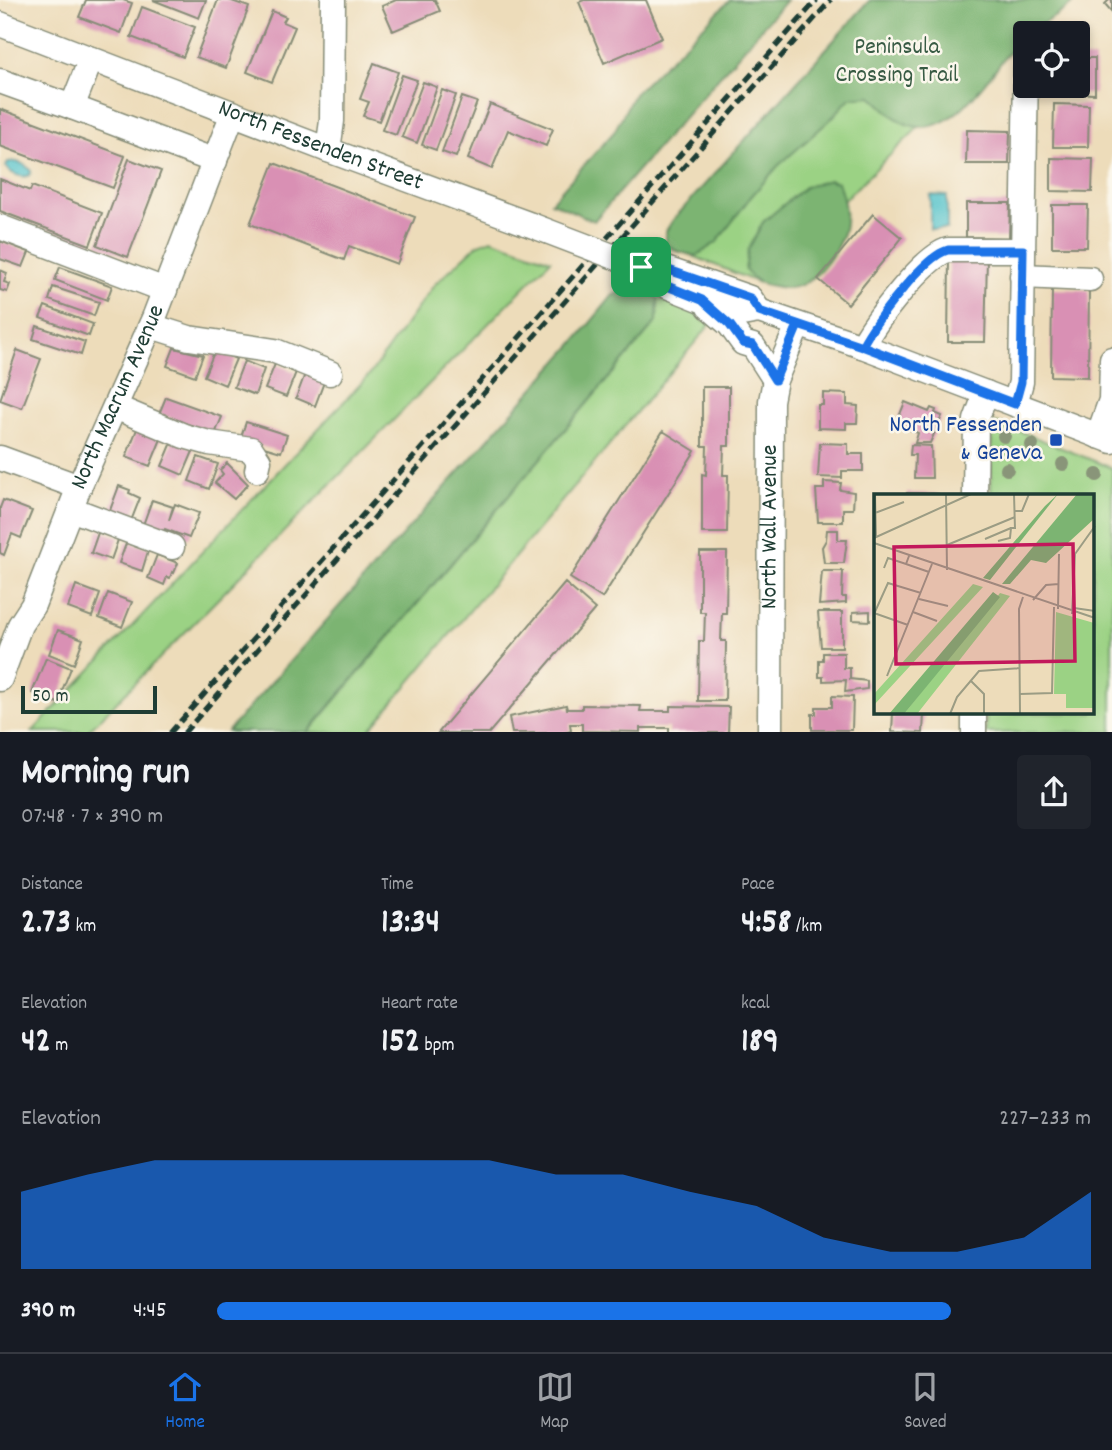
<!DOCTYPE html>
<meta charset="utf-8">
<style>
body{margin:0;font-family:Dekko,sans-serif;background:#20242c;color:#f1f3f6;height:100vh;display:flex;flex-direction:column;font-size:26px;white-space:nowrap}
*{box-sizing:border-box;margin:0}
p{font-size:23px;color:#9ea1a6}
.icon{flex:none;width:38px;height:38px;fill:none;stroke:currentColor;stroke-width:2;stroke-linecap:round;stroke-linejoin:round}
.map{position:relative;height:732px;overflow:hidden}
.side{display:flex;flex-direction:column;background:#171b24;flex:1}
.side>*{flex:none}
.controls{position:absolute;left:1013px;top:21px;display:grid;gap:14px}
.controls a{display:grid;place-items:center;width:77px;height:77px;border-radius:7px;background:#171b24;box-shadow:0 4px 10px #0003;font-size:35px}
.scale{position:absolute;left:21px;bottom:18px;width:136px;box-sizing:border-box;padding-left:7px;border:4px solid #1f3d34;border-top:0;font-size:19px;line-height:24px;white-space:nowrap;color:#1f3d34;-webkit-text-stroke:5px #fbf7ec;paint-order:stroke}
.pin{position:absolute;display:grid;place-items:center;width:60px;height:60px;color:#fff;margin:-30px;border-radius:14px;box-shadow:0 4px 10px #0006}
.round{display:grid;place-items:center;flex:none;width:74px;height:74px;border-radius:7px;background:#20242c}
.headline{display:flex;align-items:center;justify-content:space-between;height:119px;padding:0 21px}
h1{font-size:38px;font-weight:700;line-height:52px}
.metrics{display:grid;grid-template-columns:repeat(3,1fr);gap:10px;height:119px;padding:7px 21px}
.metrics div{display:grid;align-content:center}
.metrics b{font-size:35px;font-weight:700}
.metrics small{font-size:19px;font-weight:400}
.metrics p{font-size:19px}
.chart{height:196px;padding:14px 21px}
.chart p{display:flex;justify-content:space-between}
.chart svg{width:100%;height:126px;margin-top:7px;fill:#1a73e8;opacity:.7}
ul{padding:0 21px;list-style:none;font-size:23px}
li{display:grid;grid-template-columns:112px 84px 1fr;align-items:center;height:52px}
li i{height:18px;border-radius:9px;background:#1a73e8}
.tabs{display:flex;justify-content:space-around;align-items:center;height:98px;border-top:2px solid #363941;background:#171b24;font-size:19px;color:#9ea1a6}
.tabs a{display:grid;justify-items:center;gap:4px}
.tabs .current{color:#1a73e8}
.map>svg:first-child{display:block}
.green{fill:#9bd284;stroke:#5d885c;stroke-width:2}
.forest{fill:#7cb472;stroke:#4e7853;stroke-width:2}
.water{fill:#55c3cb;stroke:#3a8080;stroke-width:2}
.building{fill:#d990b4}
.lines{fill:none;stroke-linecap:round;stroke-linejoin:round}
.minor-casing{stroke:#868c77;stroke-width:27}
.minor{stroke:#fff;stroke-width:24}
.rail{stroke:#1f3d34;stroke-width:5;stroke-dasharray:10 5;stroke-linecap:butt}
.minor-bridge-casing{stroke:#868c77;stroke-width:27;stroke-linecap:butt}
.minor-bridge{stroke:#fff;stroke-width:24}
.tree{fill:#899579}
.route-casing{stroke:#fff;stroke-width:14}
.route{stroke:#1a73e8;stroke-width:9}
.transit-dot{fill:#1a4fb4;stroke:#fbf7ec;stroke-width:2.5}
.labels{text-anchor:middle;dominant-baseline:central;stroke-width:5;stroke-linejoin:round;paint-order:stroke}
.park-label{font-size:24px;fill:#385b44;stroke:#fbf7ec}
.street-label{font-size:24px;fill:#1f3d34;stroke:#fbf7ec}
.transit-label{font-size:24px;fill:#164399;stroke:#fbf7ec;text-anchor:end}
.inset-road{fill:none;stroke:#9b9c84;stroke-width:2}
.view{fill:#c2185b;fill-opacity:0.15;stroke:#c2185b;stroke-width:3.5}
.inset-edge{fill:none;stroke:#1f3d34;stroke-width:3.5}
</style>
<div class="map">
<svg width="1112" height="733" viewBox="0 0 1112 733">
<rect width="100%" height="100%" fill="#fbf7ec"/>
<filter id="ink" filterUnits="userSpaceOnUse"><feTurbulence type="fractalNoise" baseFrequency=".0143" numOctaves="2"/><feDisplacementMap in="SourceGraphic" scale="14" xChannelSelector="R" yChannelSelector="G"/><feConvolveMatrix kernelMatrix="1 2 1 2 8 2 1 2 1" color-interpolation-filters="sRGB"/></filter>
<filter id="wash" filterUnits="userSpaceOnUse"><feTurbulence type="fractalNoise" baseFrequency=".00686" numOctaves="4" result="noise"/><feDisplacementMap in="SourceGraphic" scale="28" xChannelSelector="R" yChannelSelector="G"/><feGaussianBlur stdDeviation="1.57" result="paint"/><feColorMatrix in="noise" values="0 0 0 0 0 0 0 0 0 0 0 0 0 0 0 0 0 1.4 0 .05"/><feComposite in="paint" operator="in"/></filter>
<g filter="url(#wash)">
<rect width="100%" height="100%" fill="#eddcba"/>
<path class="green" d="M 870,0 L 1049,0 L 759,283 L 666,245 L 666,231 L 673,220 Z
M 491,239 L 551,260 L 87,732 L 32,732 L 370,374 L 434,285 L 477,245 Z
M 658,298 L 714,320 L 368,732 L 308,733 L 657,321 Z
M 992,423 L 999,423 L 1112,468 L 1112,732 L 986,733 L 986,713 L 1093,713 L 1093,496 L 991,496 Z"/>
<path class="forest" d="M 730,0 L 786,0 L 594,221 L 551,202 L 614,132 L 634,94 Z
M 870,0 L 1076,0 C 1059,18 1032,26 1016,44 C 991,70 955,140 909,125 C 894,120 883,106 871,96 L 850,98 L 831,119 L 778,166 L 749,199 L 717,242 L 696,256 L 679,252 L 666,245 L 666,231 L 673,220 Z
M 829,180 L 838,182 C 844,199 849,218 842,236 C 834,257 814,286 789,288 C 784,288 778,287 773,286 C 761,285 753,280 745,270 L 748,250 L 763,222 L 805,187 Z
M 630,289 L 645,291 L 658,298 L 657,321 L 308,732 L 227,732 L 573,344 L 613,295 Z"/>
<path class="water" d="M 8,162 C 16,160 26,164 31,171 L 30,175 C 22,179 11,174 6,167 Z
M 930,195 L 947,196 L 947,229 L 930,229 Z"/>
<g id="blocks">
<path class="building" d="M 86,0 L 123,0 L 132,3 L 121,33 L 79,17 Z
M 153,0 L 206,0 L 199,18 Z
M 218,0 L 229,0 L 249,7 L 226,68 L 196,57 Z
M 396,0 L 435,0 L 440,11 L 393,31 L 382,6 Z
M 584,0 L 646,0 L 662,38 L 604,63 L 579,2 Z
M 1109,0 L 1112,0 L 1112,12 L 1105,4 Z
M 142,7 L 195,27 L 183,57 L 131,37 Z
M 272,11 L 286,17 L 283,22 L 295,27 L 272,82 L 247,72 Z
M 1078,58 L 1095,58 L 1095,94 L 1052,93 L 1052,86 L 1078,86 Z
M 374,63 L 398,72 L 379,121 L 363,116 L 369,102 L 360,99 Z
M 402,75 L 417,80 L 396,135 L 382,130 Z
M 423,82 L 437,87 L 417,143 L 402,137 Z
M 442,90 L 456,95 L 436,150 L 422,145 Z
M 462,97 L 477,102 L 456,157 L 442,152 Z
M 490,104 L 553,129 L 546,146 L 508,130 L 492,169 L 468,159 Z
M 1054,104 L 1089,105 L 1088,147 L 1053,147 Z
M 0,109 L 125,156 L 113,188 L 0,146 Z
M 967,130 L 1010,131 L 1009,164 L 966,164 Z
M 1051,158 L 1093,159 L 1092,192 L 1051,191 Z
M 129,159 L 161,171 L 128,257 L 97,245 Z
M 274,163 L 415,217 L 397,264 L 349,246 L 344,260 L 250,224 Z
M 0,179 L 30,191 L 32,186 L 102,213 L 90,245 L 0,211 Z
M 966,203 L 1010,203 L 1009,238 L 966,237 Z
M 1052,205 L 1088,205 L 1087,247 L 1052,247 Z
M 873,214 L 902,238 L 848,304 L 818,279 Z
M 0,241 L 29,252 L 23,267 L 0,259 Z
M 949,257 L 987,258 L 985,342 L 948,342 Z
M 60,267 L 112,286 L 107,300 L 55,280 Z
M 0,270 L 7,273 L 4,282 L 10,284 L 7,292 L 0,290 Z
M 53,287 L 99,302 L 94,316 L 49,300 Z
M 1052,289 L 1089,290 L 1088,377 L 1051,376 Z
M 45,306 L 93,324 L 89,336 L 40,318 Z
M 37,326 L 85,342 L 81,355 L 33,339 Z
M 174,348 L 203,355 L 195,376 L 167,366 Z
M 17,350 L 41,359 L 22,408 L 0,400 Z
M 215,350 L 236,359 L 225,385 L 204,376 Z
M 244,361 L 264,369 L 255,395 L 234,387 Z
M 275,364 L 296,372 L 286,397 L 265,389 Z
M 305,374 L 324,382 L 315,406 L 296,398 Z
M 702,387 L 729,387 L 729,446 L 724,446 L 723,475 L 728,475 L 727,533 L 702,533 L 702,474 L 706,475 L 707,446 L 702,446 Z
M 823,393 L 847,394 L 847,405 L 858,406 L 857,423 L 846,423 L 846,429 L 818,428 L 818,405 L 823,405 Z
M 166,397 L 222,417 L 215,434 L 159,414 Z
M 905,402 L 929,412 L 931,408 L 936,410 L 935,413 L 942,416 L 930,443 L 915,443 L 918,433 L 896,424 Z
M 246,422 L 287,435 L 281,452 L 240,440 Z
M 137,429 L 161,439 L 150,466 L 126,457 Z
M 663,431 L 695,451 L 602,598 L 570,578 Z
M 173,440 L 194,449 L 183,475 L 162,466 Z
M 820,443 L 848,444 L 848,454 L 863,454 L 863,471 L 842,471 L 842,478 L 818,477 Z
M 911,445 L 931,446 L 932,478 L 914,478 L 915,455 L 910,455 Z
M 198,457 L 218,464 L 209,489 L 189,481 Z
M 227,463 L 248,484 L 234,499 L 215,483 L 223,474 L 220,470 Z
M 824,482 L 841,483 L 840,490 L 854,492 L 853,509 L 843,509 L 843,522 L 818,522 L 816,489 L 824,489 Z
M 119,486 L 130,490 L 129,493 L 140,498 L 131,521 L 109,513 Z
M 907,493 L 938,494 L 938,496 L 907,496 Z
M 3,500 L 32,511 L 21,538 L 12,534 L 4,555 L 0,553 L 0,508 Z
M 152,500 L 173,507 L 169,520 L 175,504 L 199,513 L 189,538 L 165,529 L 164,532 L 143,525 Z
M 99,530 L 119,537 L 111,560 L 91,553 Z
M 827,530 L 838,530 L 838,540 L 847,540 L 844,563 L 824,563 L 822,547 L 826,540 Z
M 127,541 L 149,548 L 142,571 L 119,563 Z
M 700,552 L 727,552 L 726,613 L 722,613 L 721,641 L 726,641 L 725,701 L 698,701 L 699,641 L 704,641 L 705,612 L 700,612 Z
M 157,555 L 178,563 L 174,573 L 172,572 L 170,578 L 167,577 L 164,585 L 148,578 Z
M 822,571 L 843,571 L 842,597 L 846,597 L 846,603 L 819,605 Z
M 565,583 L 595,609 L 489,733 L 438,733 Z
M 76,585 L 100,594 L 92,617 L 68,608 Z
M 108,593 L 132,602 L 122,627 L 99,618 Z
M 870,611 L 870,621 L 853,620 L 853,612 Z
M 818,612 L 842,612 L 842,647 L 821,647 Z
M 58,630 L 83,639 L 74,664 L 49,654 Z
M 823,653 L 844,653 L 844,668 L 850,668 L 850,679 L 867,681 L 867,689 L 845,692 L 846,680 L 823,681 L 823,677 L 819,677 L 819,660 L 823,660 Z
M 46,658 L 71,668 L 57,703 L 32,693 Z
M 832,696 L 853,697 L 852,730 L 812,730 L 812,714 L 816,714 L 816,707 L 832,707 Z
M 566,705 L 567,709 L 582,709 L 582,705 L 641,706 L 640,711 L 670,711 L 670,706 L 729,707 L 728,733 L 669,733 L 669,728 L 640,728 L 640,732 L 582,731 L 582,724 L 570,724 L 571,731 L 564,733 L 512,733 L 509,717 Z
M 893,713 L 924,713 L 923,733 L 892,732 Z"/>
</g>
</g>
<g filter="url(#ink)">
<use href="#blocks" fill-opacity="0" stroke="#868c77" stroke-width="2"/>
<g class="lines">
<g class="minor-casing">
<g id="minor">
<path id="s1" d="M 0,24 L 328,150 L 531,225"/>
<path d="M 0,81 L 72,107 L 91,59"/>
<path d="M 72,107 L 215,161"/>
<path d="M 328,150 L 332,121 L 333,0"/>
<path d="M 0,227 L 165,290"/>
<path d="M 641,267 L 652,280 L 702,300 L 742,314 L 759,311 L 862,346 L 1112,441"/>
<path d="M 653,267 L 660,267 L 750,298 L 759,311"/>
<path d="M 1022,276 L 1090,279"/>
<path d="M 709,307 L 730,325 L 743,343 L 753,346 L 775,380"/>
<path d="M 151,326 L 189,338 L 275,351 L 330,373"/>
<path d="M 862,346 C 874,323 924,256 948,250 L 1023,250"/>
<path d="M 1015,404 L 1021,382 L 1026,68"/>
<path d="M 115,407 L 184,436 L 209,443 L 251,449 L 259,461 L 257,470"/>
<path d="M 1098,436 L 1111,400 L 1112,359"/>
<path d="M 0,458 L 79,487"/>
<path d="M 975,496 L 976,420 L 986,393"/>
<path d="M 71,509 L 172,547"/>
<path id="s2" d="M 0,679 L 20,625 L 33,605 L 79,487 L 154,318 L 233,113"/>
<path id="s3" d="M 770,733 L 771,401 L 775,380 L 798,325"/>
<path d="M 974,733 L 974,713"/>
</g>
</g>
<use href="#minor" class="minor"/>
<path class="rail" d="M 170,733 L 817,0
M 184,733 L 831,0"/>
<g class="minor-bridge-casing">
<path id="minor-bridge" d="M 531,225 L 641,267"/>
</g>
<use href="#minor-bridge" class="minor-bridge"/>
</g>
<g class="tree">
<circle cx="1004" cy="436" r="7"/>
<circle cx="1032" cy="445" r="7"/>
<circle cx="1063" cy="464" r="7"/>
<circle cx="1007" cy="469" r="7"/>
<circle cx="1097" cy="475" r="7"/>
</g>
</g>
<g class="lines" filter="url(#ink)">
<g class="route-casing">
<path id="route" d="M 641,267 L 660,267 L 750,298 L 759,311 L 862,346 L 1015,404 L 1021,382 L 1023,250 L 948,250 C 924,256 874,323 862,346 L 798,325 L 775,380 L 753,345 L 743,343 L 730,325 L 702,300 L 652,280 L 641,267"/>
</g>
<use href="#route" class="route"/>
</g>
<rect class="transit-dot" x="1049" y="433" width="14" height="14" rx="3.5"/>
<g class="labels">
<g class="park-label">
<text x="897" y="48">Peninsula<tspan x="897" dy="28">Crossing Trail</tspan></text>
</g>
<g class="street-label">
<text stroke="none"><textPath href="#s1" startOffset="343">North Fessenden Street</textPath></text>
<text stroke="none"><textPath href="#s2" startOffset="306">North Macrum Avenue</textPath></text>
<text stroke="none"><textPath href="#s3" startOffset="206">North Wall Avenue</textPath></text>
</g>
<g class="transit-label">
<text x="1042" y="426">North Fessenden<tspan x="1042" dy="28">&amp; Geneva</tspan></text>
</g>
</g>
<g transform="translate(874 494)">
<rect width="220" height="220" fill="#eddcba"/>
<path d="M 99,90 L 109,93 L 0,211 L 0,200 ZM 126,99 L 136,102 L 43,220 L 30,220 ZM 182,118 L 220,129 L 220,214 L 192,214 L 192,200 L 180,200 Z" fill="#9bd284"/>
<path d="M 184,0 L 116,86 L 109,84 L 171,12 ZM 203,0 L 220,0 L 220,25 L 172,69 L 157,66 L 136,90 L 128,90 ZM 119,98 L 126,103 L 30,220 L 15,220 Z" fill="#7cb472"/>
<path class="inset-road" d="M 1,0 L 2,42M 72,0 L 73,76M 140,0 L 141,35M 141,17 L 148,17 L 155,0M 1,19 L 30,8M 0,44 L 97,0M 111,45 L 137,34M 124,47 L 136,44 L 137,34 L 141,34M 0,49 L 221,124M 73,51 L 141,23M 32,70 L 55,78M 10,74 L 14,64 L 32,70 L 35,62M 45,105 L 74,112M 159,106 L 172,91 L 185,90M 200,114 L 221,117M 184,115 L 185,60M 39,118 L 63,127M 0,119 L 34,131M 0,120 L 14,89 L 47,99M 198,120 L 201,60 L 221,32M 13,182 L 58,70M 96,186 L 110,200 L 110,220M 146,200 L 178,199 L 180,113M 76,220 L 83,203 L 105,177 L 146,174M 146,220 L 145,115 L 149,103"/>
<path class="view" d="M 199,50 L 201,167 L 22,170 L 20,53 Z"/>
<rect width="220" height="220" class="inset-edge"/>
</g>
</svg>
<div class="controls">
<a><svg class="icon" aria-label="locate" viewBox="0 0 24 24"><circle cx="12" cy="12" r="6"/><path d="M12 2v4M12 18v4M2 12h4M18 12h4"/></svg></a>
</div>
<div class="scale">50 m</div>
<div class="pin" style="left:641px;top:267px;background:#1e9e55"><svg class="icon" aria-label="arrive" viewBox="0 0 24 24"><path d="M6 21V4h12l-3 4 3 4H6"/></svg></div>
</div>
<section class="side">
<div class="headline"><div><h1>Morning run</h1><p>07:48 · 7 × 390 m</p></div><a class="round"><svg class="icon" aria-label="share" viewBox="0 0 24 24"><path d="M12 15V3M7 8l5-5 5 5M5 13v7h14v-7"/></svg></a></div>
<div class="metrics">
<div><p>Distance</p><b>2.73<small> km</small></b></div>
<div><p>Time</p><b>13:34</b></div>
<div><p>Pace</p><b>4:58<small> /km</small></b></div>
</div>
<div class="metrics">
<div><p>Elevation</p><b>42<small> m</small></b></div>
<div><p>Heart rate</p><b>152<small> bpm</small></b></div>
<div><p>kcal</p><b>189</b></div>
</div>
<div class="chart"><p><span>Elevation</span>227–233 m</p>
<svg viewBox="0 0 160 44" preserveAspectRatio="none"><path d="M0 44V17L10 11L20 6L30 6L40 6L50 6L60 6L70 6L80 11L90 11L100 17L110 22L120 33L130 38L140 38L150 33L160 17V44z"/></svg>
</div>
<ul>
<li><b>390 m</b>4:45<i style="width:84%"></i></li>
</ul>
</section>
<nav class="tabs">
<a class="current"><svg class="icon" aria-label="home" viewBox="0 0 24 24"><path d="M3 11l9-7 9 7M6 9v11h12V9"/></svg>Home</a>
<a><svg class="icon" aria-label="map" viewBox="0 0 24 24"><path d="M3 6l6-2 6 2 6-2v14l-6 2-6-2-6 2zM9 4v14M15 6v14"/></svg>Map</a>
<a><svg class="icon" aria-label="saved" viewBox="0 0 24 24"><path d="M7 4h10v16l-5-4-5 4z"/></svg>Saved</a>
</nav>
